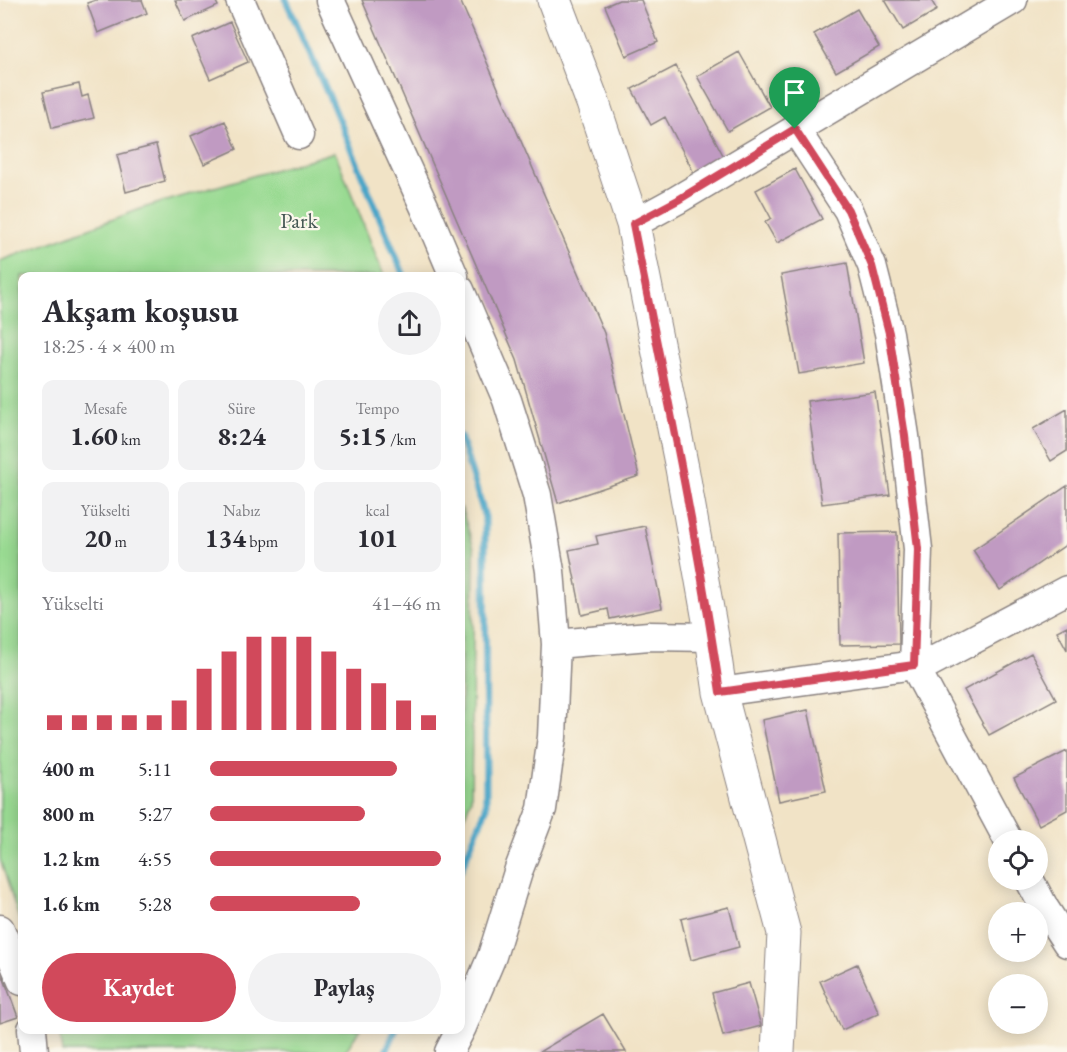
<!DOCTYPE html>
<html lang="tr">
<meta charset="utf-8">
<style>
body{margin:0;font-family:"EB Garamond",serif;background:#f2f2f3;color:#2b2b33;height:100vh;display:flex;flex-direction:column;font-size:22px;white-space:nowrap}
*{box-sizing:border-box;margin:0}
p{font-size:20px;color:#7c7c81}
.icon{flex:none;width:33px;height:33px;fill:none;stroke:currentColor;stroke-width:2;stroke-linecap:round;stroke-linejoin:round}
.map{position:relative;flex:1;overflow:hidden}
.side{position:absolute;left:18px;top:272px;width:447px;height:762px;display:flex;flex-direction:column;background:#fff;border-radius:12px;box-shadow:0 3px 15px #0003}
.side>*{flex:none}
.fabs{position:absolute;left:988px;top:830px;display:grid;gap:12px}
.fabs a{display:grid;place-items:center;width:60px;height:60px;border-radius:50%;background:#fff;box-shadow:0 3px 15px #0003;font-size:30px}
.pin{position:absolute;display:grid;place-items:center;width:51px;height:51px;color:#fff;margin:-62px -26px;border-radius:50% 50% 50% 0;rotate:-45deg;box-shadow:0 0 6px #0007}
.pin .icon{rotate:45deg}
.round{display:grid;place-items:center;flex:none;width:63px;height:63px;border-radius:32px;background:#f2f2f3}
.head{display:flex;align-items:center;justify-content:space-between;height:102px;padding:0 24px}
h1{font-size:33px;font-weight:700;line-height:45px}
.stats{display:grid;grid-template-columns:repeat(3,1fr);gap:9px;height:102px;padding:6px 24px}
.stats div{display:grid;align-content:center;border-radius:12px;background:#f2f2f3;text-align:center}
.stats b{font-size:26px;font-weight:700}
.stats small{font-size:16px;font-weight:400}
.stats p{font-size:16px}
.chart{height:168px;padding:12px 24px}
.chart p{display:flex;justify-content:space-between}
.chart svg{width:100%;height:108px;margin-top:6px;stroke:#d1495b;stroke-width:6}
.button{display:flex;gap:12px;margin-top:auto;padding:12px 24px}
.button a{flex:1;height:69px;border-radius:36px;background:#d1495b;color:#fff;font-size:24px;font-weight:700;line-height:69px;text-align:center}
.button a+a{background:#f2f2f3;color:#2b2b33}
ul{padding:0 24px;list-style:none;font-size:20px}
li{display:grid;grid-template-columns:96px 72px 1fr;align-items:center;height:45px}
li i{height:15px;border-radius:8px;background:#d1495b}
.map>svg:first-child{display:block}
.green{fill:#99da92;stroke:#5e7e66;stroke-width:1.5}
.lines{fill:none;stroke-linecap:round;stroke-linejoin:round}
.stream{stroke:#49a5c7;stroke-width:7}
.building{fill:#c09ac2}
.street-casing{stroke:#8a8280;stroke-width:31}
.secondary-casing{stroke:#8a8280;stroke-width:35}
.street{stroke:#fff;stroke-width:28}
.secondary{stroke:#fff;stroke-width:33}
.route-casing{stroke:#fff;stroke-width:12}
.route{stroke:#d1495b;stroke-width:8}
.labels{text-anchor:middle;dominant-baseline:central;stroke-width:4.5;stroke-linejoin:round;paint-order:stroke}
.park-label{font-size:22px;fill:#465955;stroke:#fbf7ec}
</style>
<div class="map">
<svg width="1067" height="1052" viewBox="0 0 1067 1052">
<rect width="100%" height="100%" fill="#fbf7ec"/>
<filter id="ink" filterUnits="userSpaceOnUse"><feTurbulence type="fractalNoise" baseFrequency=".0167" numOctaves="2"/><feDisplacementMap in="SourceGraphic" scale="12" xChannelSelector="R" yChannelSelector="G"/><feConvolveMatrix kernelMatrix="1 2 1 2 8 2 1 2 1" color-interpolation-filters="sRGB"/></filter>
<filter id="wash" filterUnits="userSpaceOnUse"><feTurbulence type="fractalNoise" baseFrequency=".008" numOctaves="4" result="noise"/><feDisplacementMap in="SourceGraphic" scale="24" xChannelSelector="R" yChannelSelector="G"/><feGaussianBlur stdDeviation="1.35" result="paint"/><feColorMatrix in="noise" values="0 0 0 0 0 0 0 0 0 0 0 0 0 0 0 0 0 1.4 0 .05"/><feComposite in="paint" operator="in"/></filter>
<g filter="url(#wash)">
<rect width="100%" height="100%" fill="#f1e3c6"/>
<path class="green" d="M 335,152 L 384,276 L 22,276 L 22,928 L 0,859 L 0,261 L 146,207 Z
M 461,507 L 474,549 L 471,799 L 461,826 Z
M 58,1029 L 360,1029 L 345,1052 L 62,1052 L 60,1036 Z"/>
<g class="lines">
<path class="stream" d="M 286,0 L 332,103 L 404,276
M 460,436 L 485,517 L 486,809 L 460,871
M 386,1052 L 396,1029"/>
</g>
<g id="blocks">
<path class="building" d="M 96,0 L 142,0 L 147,13 L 98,33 L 87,3 Z
M 175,0 L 215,0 L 218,6 L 185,21 Z
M 362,0 L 460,0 L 604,333 L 639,476 L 558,503 L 517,360 Z
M 619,0 L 641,0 L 658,42 L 626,56 L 605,6 Z
M 885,0 L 931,0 L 937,10 L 903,30 Z
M 857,9 L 879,47 L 836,72 L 814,34 Z
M 230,22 L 248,62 L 210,79 L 192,39 Z
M 739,52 L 770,107 L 728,131 L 697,76 Z
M 676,66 L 724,157 L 694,173 L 665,117 L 651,125 L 632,89 Z
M 79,84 L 82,97 L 88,95 L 94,118 L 52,128 L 43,92 Z
M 225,121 L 237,149 L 204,164 L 191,136 Z
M 156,145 L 165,181 L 126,192 L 117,155 Z
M 795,169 L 822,219 L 777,243 L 765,222 L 771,218 L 756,190 Z
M 847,263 L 864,363 L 799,374 L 781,275 Z
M 875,392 L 890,495 L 822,504 L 807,401 Z
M 1067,409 L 1067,451 L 1051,461 L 1033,429 Z
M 1067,486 L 1067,544 L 1000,590 L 973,550 Z
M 645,526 L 662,608 L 610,619 L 608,609 L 582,615 L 569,550 L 598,544 L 596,536 Z
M 897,532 L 899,644 L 840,645 L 838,533 Z
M 1067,626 L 1067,650 L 1057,631 Z
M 1031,653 L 1056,699 L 989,735 L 964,690 Z
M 808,710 L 826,791 L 779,801 L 762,720 Z
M 1067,751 L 1067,810 L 1039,825 L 1014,778 Z
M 729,907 L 739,947 L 691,960 L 681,919 Z
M 857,964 L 879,1013 L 842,1030 L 820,981 Z
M 0,968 L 18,1017 L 0,1023 Z
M 749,983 L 761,1026 L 723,1036 L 712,993 Z
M 603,1014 L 626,1052 L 539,1052 Z"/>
</g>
</g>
<g filter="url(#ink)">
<use href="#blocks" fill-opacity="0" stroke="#8a8280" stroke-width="1.5"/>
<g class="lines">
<g class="street-casing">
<path id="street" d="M 240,0 L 299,135
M 330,0 L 425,208 L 454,276
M 795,129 L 848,210 L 872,266 L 889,333 L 905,436 L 918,549 L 914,665 L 1008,840
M 633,224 L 677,200 L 1013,0
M 556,644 L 649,636 L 712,637
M 720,692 L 929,663 L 1067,590
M 1029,879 L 1045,909 L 1067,943
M 0,929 L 22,981
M 32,1029 L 34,1052
M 449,1052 L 462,1027 L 492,956 L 519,869 L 542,809 L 552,737 L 556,644 L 550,571 L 537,495 L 507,400 L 460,290"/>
</g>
<g class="secondary-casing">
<path id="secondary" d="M 554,0 L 593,103 L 633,224 L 682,468 L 712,637 L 720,692 L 784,933 L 778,1052"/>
</g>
<use href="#street" class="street"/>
<use href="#secondary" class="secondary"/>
</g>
</g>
<g class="lines" filter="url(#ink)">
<g class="route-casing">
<path id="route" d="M 795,129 L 848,210 L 872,266 L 889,333 L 905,436 L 918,549 L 914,665 L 720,692 C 697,535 664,380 633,224 L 678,200 Z"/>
</g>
<use href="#route" class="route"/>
</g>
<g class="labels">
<g class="park-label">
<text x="299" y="220">Park</text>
</g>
</g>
</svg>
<div class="fabs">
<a><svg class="icon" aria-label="locate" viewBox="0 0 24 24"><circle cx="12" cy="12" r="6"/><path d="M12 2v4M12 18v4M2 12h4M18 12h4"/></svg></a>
<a>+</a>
<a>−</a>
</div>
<div class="pin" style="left:795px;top:129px;background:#1e9e55"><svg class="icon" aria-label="arrive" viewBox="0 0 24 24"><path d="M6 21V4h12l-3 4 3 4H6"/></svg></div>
<section class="side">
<div class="head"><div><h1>Akşam koşusu</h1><p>18:25 · 4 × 400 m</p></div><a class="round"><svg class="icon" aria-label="share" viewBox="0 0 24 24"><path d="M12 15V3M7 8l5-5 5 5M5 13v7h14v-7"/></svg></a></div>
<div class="stats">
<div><p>Mesafe</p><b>1.60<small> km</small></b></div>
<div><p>Süre</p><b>8:24</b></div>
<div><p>Tempo</p><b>5:15<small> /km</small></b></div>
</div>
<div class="stats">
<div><p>Yükselti</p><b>20<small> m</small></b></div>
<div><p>Nabız</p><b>134<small> bpm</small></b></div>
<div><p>kcal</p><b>101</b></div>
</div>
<div class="chart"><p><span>Yükselti</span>41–46 m</p>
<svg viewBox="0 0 160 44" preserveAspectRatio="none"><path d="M5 44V38M15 44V38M25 44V38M35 44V38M45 44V38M55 44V32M65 44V19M75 44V12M85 44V6M95 44V6M105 44V6M115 44V12M125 44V19M135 44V25M145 44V32M155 44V38"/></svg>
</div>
<ul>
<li><b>400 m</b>5:11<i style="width:81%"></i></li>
<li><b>800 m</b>5:27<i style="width:67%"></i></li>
<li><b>1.2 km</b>4:55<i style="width:100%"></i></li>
<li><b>1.6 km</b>5:28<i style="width:65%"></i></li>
</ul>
<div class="button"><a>Kaydet</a><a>Paylaş</a></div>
</section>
</div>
